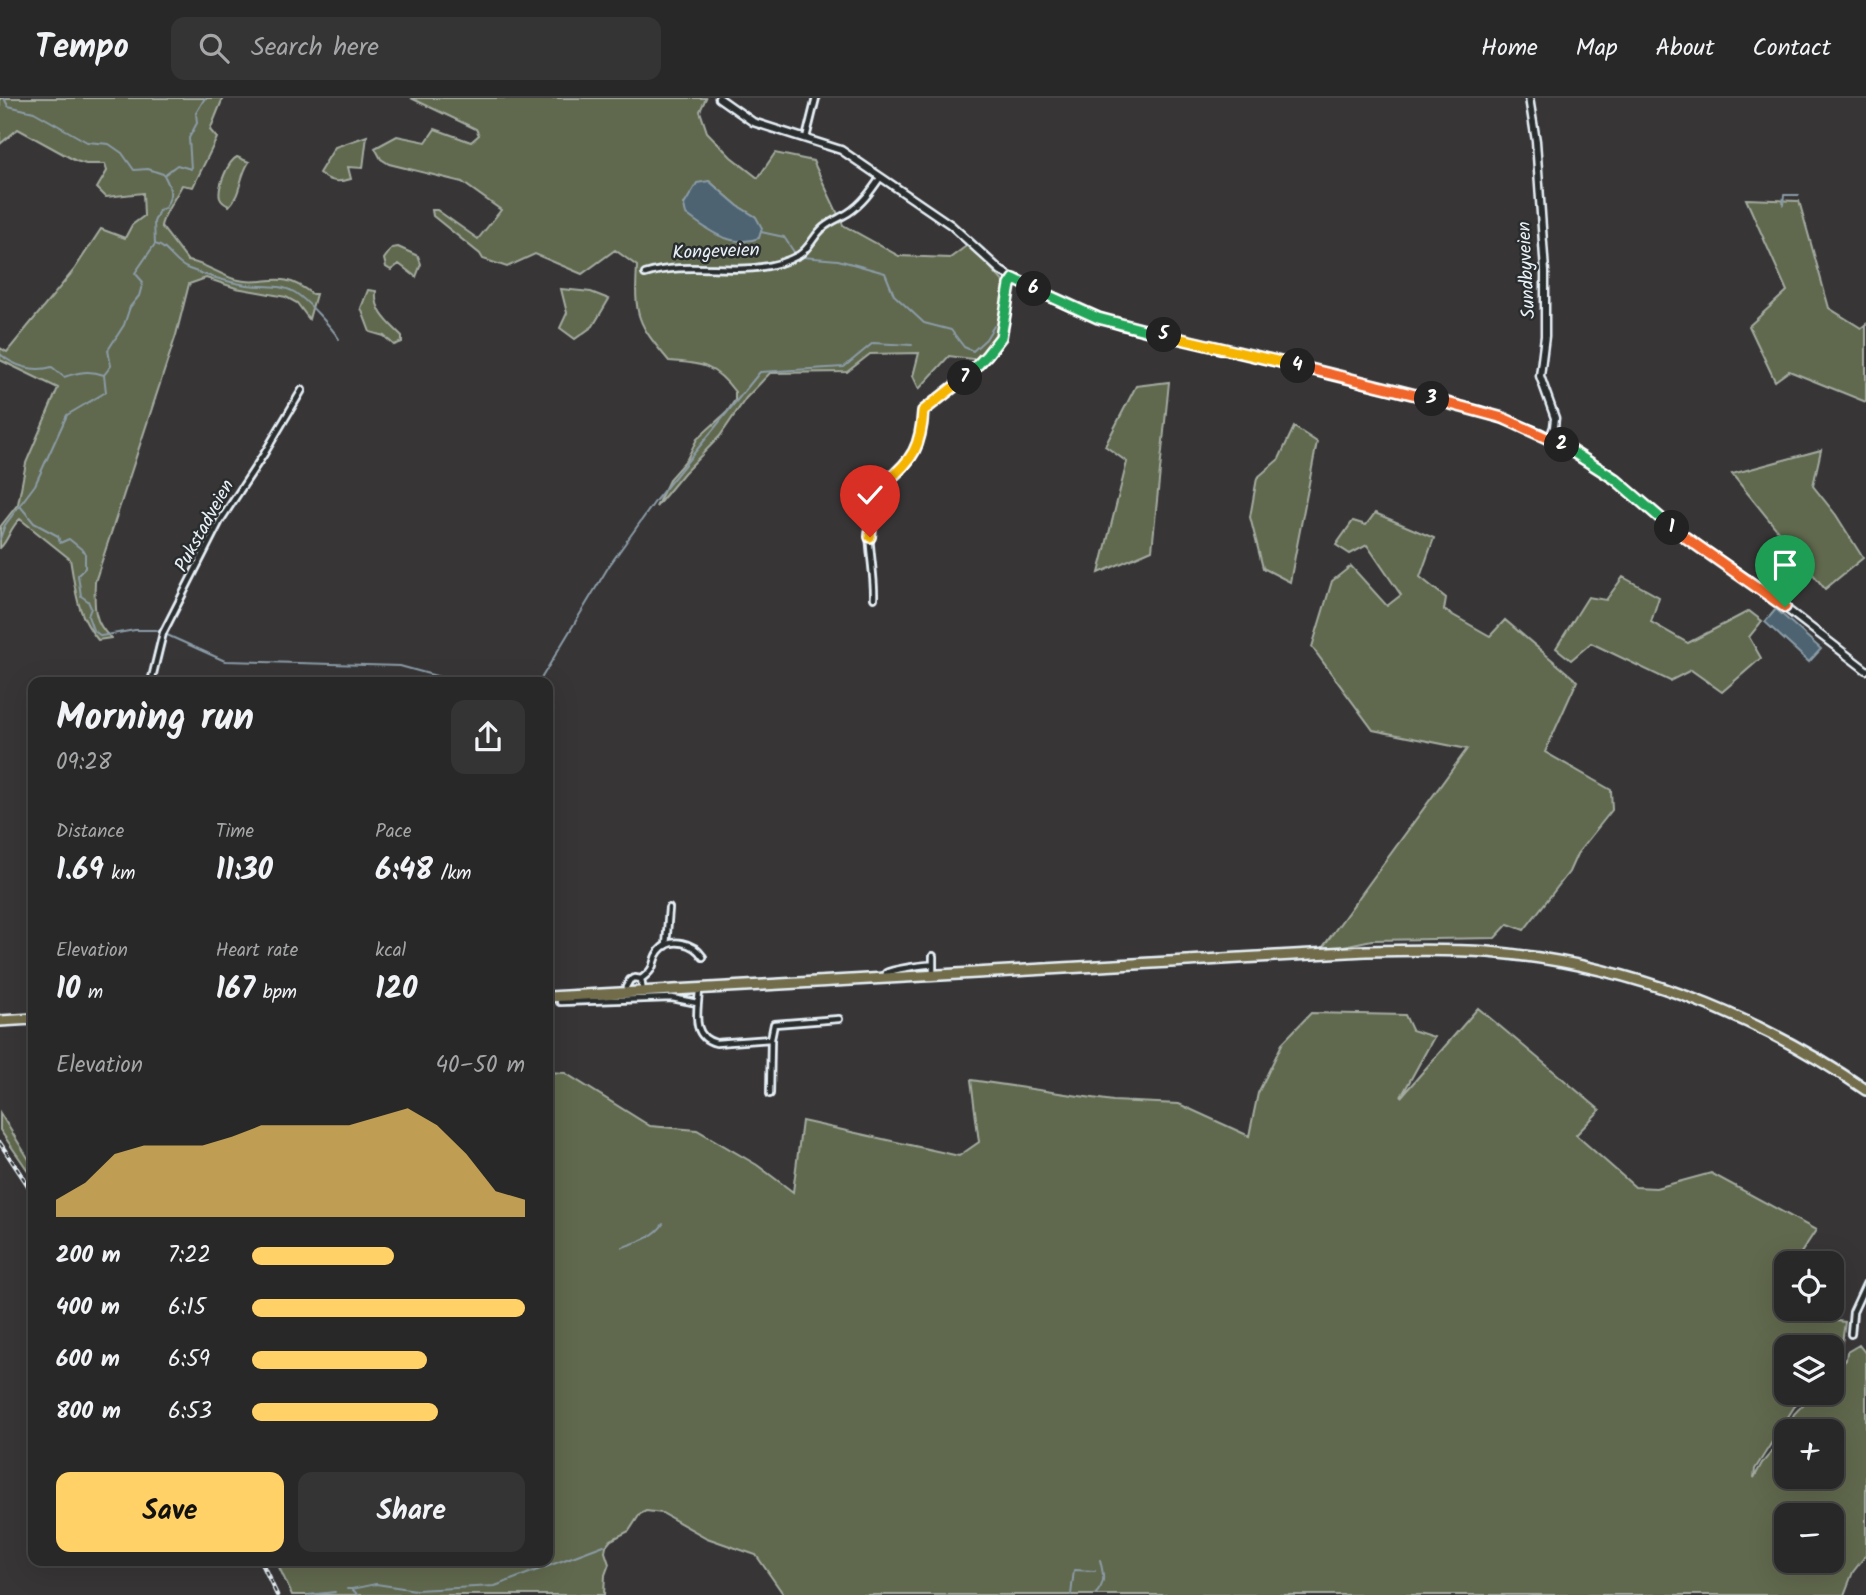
<!DOCTYPE html>
<meta charset="utf-8">
<style>
body{margin:0;font-family:Kalam,sans-serif;background:#353434;color:#f1f3f6;height:100vh;display:flex;flex-direction:column;font-size:26px;white-space:nowrap}
*{box-sizing:border-box;margin:0}
p{font-size:23px;color:#a5a6a8}
.icon{flex:none;width:38px;height:38px;fill:none;stroke:currentColor;stroke-width:2;stroke-linecap:round;stroke-linejoin:round}
.map{position:relative;flex:1;overflow:hidden}
.details{position:absolute;left:28px;top:579px;width:525px;height:889px;display:flex;flex-direction:column;background:#292828;border-radius:14px;box-shadow:0 7px 28px #0002,0 0 0 2px #454445}
.details>*{flex:none}
.buttons{position:absolute;left:1774px;top:1153px;display:grid;gap:14px}
.buttons a{display:grid;place-items:center;width:70px;height:70px;border-radius:14px;background:#292828;box-shadow:0 7px 28px #0002,0 0 0 2px #454445;font-size:35px}
.pin{position:absolute;display:grid;place-items:center;width:60px;height:60px;color:#fff;margin:-72px -30px;border-radius:50% 50% 50% 0;rotate:-45deg;box-shadow:0 0 7px #0007}
.pin .icon{rotate:45deg}
.km{position:absolute;width:35px;height:35px;margin:-18px;border-radius:50%;background:#222;color:#fff;font-size:19px;line-height:35px;text-align:center}
.round{display:grid;place-items:center;flex:none;width:74px;height:74px;border-radius:14px;background:#353434}
.overview{display:flex;align-items:center;justify-content:space-between;height:119px;padding:0 28px}
h1{font-size:38px;font-weight:700;line-height:52px}
.metrics{display:grid;grid-template-columns:repeat(3,1fr);gap:10px;height:119px;padding:7px 28px}
.metrics div{display:grid;align-content:center}
.metrics b{font-size:30px;font-weight:700}
.metrics small{font-size:19px;font-weight:400}
.metrics p{font-size:19px}
.chart{height:196px;padding:14px 28px}
.chart p{display:flex;justify-content:space-between}
.chart svg{width:100%;height:126px;margin-top:7px;fill:#ffd166;opacity:.7}
.cta{display:flex;gap:14px;margin-top:auto;padding:14px 28px}
.cta a{flex:1;height:80px;border-radius:14px;background:#ffd166;color:#111;font-size:28px;font-weight:700;line-height:80px;text-align:center}
.cta a+a{background:#353434;color:#f1f3f6}
ul{padding:0 28px;list-style:none;font-size:23px}
li{display:grid;grid-template-columns:112px 84px 1fr;align-items:center;height:52px}
li i{height:18px;border-radius:9px;background:#ffd166}
header{display:flex;align-items:center;gap:42px;box-sizing:border-box;height:98px;padding:0 35px;background:#292828;border-bottom:2px solid #454445}
header strong{font-size:33px}
nav{display:flex;gap:38px;margin-inline-start:auto;font-size:24px}
.search{width:490px;height:63px;background:#353434;display:flex;align-items:center;gap:18px;box-sizing:border-box;padding:0 24px;border-radius:14px;color:#a5a6a8;font-size:26px}
.map>svg:first-child{display:block}
.green{fill:#60674d;stroke:#a4aca2;stroke-width:2;fill-rule:evenodd}
.water{fill:#4d6471;stroke:#8b9ca7;stroke-width:2}
.lines{fill:none;stroke-linecap:round;stroke-linejoin:round}
.stream{stroke:#8b9ca7;stroke-width:2}
.street-casing{stroke:#e8f1f8;stroke-width:10}
.secondary-casing{stroke:#e8f1f8;stroke-width:11}
.highway-casing{stroke:#e8f1f8;stroke-width:14}
.street{stroke:#2a2d2e;stroke-width:4.5}
.secondary{stroke:#2a2d2e;stroke-width:6}
.highway{stroke:#726c4b;stroke-width:9}
.rail-casing{stroke:#e8f1f8;stroke-width:4.5}
.rail{stroke:#2a2d2e;stroke-width:2;stroke-dasharray:5;stroke-linecap:butt}
.split-1-casing{stroke:#fff;stroke-width:14}
.split-2-casing{stroke:#fff;stroke-width:14}
.split-3-casing{stroke:#fff;stroke-width:14}
.split-4-casing{stroke:#fff;stroke-width:14}
.split-5-casing{stroke:#fff;stroke-width:14}
.split-6-casing{stroke:#fff;stroke-width:14}
.split-7-casing{stroke:#fff;stroke-width:14}
.split-8-casing{stroke:#fff;stroke-width:14}
.split-9-casing{stroke:#fff;stroke-width:14}
.split-1{stroke:#f0652b;stroke-width:9}
.split-2{stroke:#22a559;stroke-width:9}
.split-3{stroke:#f0652b;stroke-width:9}
.split-4{stroke:#f0652b;stroke-width:9}
.split-5{stroke:#f5b400;stroke-width:9}
.split-6{stroke:#22a559;stroke-width:9}
.split-7{stroke:#22a559;stroke-width:9}
.split-8{stroke:#f5b400;stroke-width:9}
.split-9{stroke:#f5b400;stroke-width:9}
.labels{text-anchor:middle;dominant-baseline:central;stroke-width:5;stroke-linejoin:round;paint-order:stroke}
.street-label{font-size:19px;fill:#e8f1f8;stroke:#2a2d2e}
</style>
<header>
<strong>Tempo</strong>
<div class="search"><svg class="icon" aria-label="search" viewBox="0 0 24 24"><circle cx="10" cy="10" r="6"/><path d="M15 15l6 6"/></svg>Search here</div>
<nav><a>Home</a><a>Map</a><a>About</a><a>Contact</a></nav>
</header>
<div class="map">
<svg width="1866" height="1497" viewBox="0 0 1866 1497">
<rect width="100%" height="100%" fill="#373536"/>
<filter id="ink" filterUnits="userSpaceOnUse"><feTurbulence type="fractalNoise" baseFrequency=".0143" numOctaves="2"/><feDisplacementMap in="SourceGraphic" scale="14" xChannelSelector="R" yChannelSelector="G"/><feConvolveMatrix kernelMatrix="1 2 1 2 8 2 1 2 1" color-interpolation-filters="sRGB"/></filter>
<g filter="url(#ink)">
<path class="green" d="M 0,0 L 223,0 L 210,32 L 217,40 L 193,89 L 182,87 C 176,99 163,117 161,128 L 188,163 C 204,165 219,176 234,181 C 268,190 278,169 312,196 L 316,196 L 309,221 L 297,205 L 286,199 L 236,190 L 206,180 L 189,186 L 176,237 L 95,484 C 94,508 93,524 111,540 L 98,542 C 76,515 76,494 70,461 L 20,421 C 10,429 9,442 0,450 L 0,429 L 18,406 L 26,365 L 58,290 L 0,262 L 0,250 L 7,254 L 74,172 L 101,131 L 125,140 L 132,127 L 144,118 L 143,95 L 106,99 L 97,90 L 107,73 L 105,66 L 86,66 L 76,63 L 18,31 L 0,46 Z
M 411,0 L 706,0 L 700,13 L 707,34 L 731,59 L 758,80 L 775,55 L 813,63 L 843,127 L 899,158 L 950,160 L 969,146 L 1007,188 L 997,242 L 980,262 L 949,258 L 919,291 L 913,278 L 919,255 L 870,256 L 847,274 L 770,275 L 746,300 L 720,338 L 684,375 L 656,409 L 670,380 L 687,361 L 697,341 L 727,314 L 735,302 L 735,294 C 715,267 702,265 669,263 C 637,225 634,218 637,168 L 615,152 L 582,176 L 535,156 L 507,169 L 483,161 L 480,156 L 433,118 L 432,112 L 437,112 L 478,141 L 501,112 L 462,84 L 389,66 L 381,61 L 375,50 L 397,38 L 426,44 L 435,31 L 471,44 L 479,37 L 476,31 ZM 709,83 L 738,108 L 756,119 L 684,106 Z
M 367,38 L 363,70 L 348,69 L 351,81 C 338,85 330,84 319,75 L 335,49 Z
M 237,59 L 249,64 C 239,79 241,97 229,108 C 225,106 222,105 220,100 C 217,90 228,63 237,59 Z
M 1746,101 L 1799,103 L 1829,210 L 1861,230 L 1866,226 L 1866,304 L 1789,273 L 1775,283 L 1749,228 L 1787,193 Z
M 398,149 L 418,158 L 421,166 L 416,179 L 399,166 L 391,172 L 386,169 L 384,161 L 392,150 Z
M 561,191 L 591,194 L 609,201 L 593,228 L 575,241 L 560,230 L 567,215 Z
M 368,192 L 376,193 C 374,213 388,224 402,238 L 402,244 L 394,247 L 384,238 L 370,234 L 361,210 Z
M 1169,284 L 1152,452 L 1099,475 L 1127,364 L 1105,348 L 1136,288 Z
M 1294,329 L 1317,344 L 1290,484 L 1263,470 L 1250,419 L 1257,380 L 1279,361 Z
M 1821,352 L 1813,388 L 1836,417 L 1863,460 L 1825,491 L 1732,376 Z
M 1375,415 L 1434,440 L 1420,479 L 1446,500 L 1444,512 L 1490,538 L 1505,522 L 1577,583 L 1545,654 L 1611,692 L 1612,712 L 1577,756 L 1569,774 L 1524,832 L 1508,826 L 1495,840 L 1372,842 L 1320,853 L 1467,651 L 1373,632 L 1312,549 L 1332,483 L 1351,468 L 1387,508 L 1401,497 L 1367,447 L 1350,456 L 1336,447 L 1353,423 L 1366,427 Z
M 1623,479 L 1659,499 L 1651,524 L 1688,545 L 1749,513 L 1762,523 L 1749,539 L 1761,560 L 1722,594 L 1691,572 L 1670,583 L 1591,545 L 1571,562 L 1556,550 L 1588,499 L 1606,502 Z
M 1478,910 L 1600,1012 L 1576,1037 L 1635,1089 L 1656,1090 L 1711,1075 L 1816,1132 L 1799,1158 L 1797,1165 L 1787,1166 L 1787,1204 L 1783,1217 L 1845,1224 L 1841,1252 L 1832,1265 L 1832,1250 L 1787,1250 L 1787,1295 L 1803,1295 L 1755,1371 L 1754,1380 L 1762,1365 L 1779,1346 L 1794,1316 L 1814,1295 L 1832,1295 L 1832,1276 L 1846,1262 L 1847,1254 L 1859,1247 L 1866,1256 L 1866,1457 L 1853,1474 L 1844,1497 L 784,1497 L 756,1457 L 707,1440 L 662,1415 L 646,1413 L 640,1416 L 629,1433 L 611,1442 L 606,1448 L 605,1454 L 609,1466 L 605,1477 L 604,1497 L 292,1497 L 278,1467 L 278,1463 L 548,1463 L 548,974 L 565,975 L 650,1028 L 697,1032 L 757,1067 L 793,1094 L 802,1023 L 959,1058 L 979,1044 L 971,982 L 1113,1003 L 1179,1006 L 1249,1038 L 1258,995 L 1283,944 L 1311,915 L 1405,917 L 1412,932 L 1434,939 L 1401,999 ZM 1787,1334 L 1832,1334 L 1832,1379 L 1787,1379 ZM 1787,1418 L 1832,1418 L 1832,1463 L 1787,1463 Z
M 0,1015 L 33,1068 L 33,1080 L 0,1032 Z"/>
<path class="water" d="M 709,83 L 738,108 L 756,119 L 762,130 L 759,140 C 732,151 707,132 686,116 L 684,107 L 697,85 Z
M 1776,511 L 1821,551 L 1809,564 L 1765,524 Z"/>
<g class="lines">
<path class="stream" d="M 4,0 L 8,8 L 34,14 L 87,44 L 109,46 L 122,55 L 134,72 L 148,71 L 163,76
M 1783,107 L 1784,97 L 1799,97
M 761,134 L 784,139 L 794,154
M 155,146 C 169,149 174,166 189,171 C 205,177 224,183 241,186 C 258,190 278,185 294,194 C 305,200 333,231 339,241
M 802,159 L 838,162 L 885,175 L 894,197 L 924,225 L 951,232 L 964,249 L 973,253 L 986,241 L 994,228
M 0,256 C 15,269 34,274 52,269 L 64,279 C 79,274 89,272 104,277
M 20,408 L 34,425 L 58,438 L 60,445 L 69,441 L 85,454 L 85,470 L 78,477 L 81,498 L 88,503 L 91,510 L 88,518 L 93,532 L 101,538 L 135,532 L 156,532 L 225,563 L 400,568 L 458,584
M 0,441 L 5,427 L 35,387 L 67,317 L 106,294 L 104,277 L 111,268 L 108,252 L 124,227 L 130,209 L 139,198 L 143,184 L 135,175 L 155,146 L 154,124 L 159,112 L 165,110 C 173,97 171,90 164,77 L 177,67 L 191,71 L 189,40 L 197,25 L 196,15 L 205,0
M 539,584 L 609,468 L 656,402 L 760,274 L 844,269 L 873,245 L 912,247
M 623,1149 C 637,1144 655,1139 663,1126
M 347,1491 L 352,1491 L 358,1497
M 352,1491 L 376,1486 L 416,1492 L 495,1488 L 604,1447
M 308,1497 L 335,1494
M 1071,1497 L 1074,1472 L 1095,1473
M 1095,1497 C 1106,1485 1104,1478 1100,1462"/>
<g class="street-casing">
<path id="street" d="M 806,40 L 816,0
M 645,176 C 695,160 751,184 799,157 C 810,150 814,137 824,129 C 831,123 840,120 848,115 C 862,106 871,93 880,80
M 874,500 C 875,468 863,431 873,400 C 878,388 890,381 900,373 C 918,358 922,335 923,313 C 945,297 993,262 1002,236 C 1008,221 1007,203 1010,187 L 1014,181
M 151,584 L 163,535 L 220,423 L 264,356 L 302,292
M 666,848 L 669,810
M 933,878 L 933,858
M 886,881 L 886,875 C 891,872 926,866 932,867
M 626,889 L 630,882 L 635,880 L 641,881
M 699,892 C 698,912 690,939 716,945 L 771,941
M 643,894 L 641,881 C 659,868 650,864 659,853 C 671,838 694,845 703,859
M 560,904 L 672,900 L 697,905
M 770,996 L 771,941 L 774,926 L 839,921
M 1851,1236 L 1853,1214 L 1866,1186"/>
</g>
<g class="secondary-casing">
<path id="secondary" d="M 719,0 L 753,24 L 841,52 L 951,127 L 1001,173 L 1014,181 L 1071,209 L 1123,228 L 1478,312 L 1541,335 L 1609,376 L 1670,428 L 1753,485 L 1866,572
M 1529,0 L 1536,43 L 1545,174 L 1545,238 L 1540,278 L 1555,320 L 1554,329 L 1550,340"/>
</g>
<g class="highway-casing">
<path id="highway" d="M 548,899 L 1366,853 C 1406,852 1448,851 1488,854 C 1624,865 1754,915 1866,992
M 0,923 L 33,921"/>
</g>
<use href="#street" class="street"/>
<use href="#secondary" class="secondary"/>
<use href="#highway" class="highway"/>
<g class="rail-casing">
<path id="rail" d="M 0,1045 L 33,1095
M 261,1463 L 277,1497"/>
</g>
<use href="#rail" class="rail"/>
</g>
</g>
<g class="lines" filter="url(#ink)">
<g class="split-1-casing">
<path id="split-1" d="M 1672,430 L 1785,509"/>
</g>
<g class="split-2-casing">
<path id="split-2" d="M 1562,347 L 1615,381 L 1672,430"/>
</g>
<g class="split-3-casing">
<path id="split-3" d="M 1432,301 L 1503,320 L 1562,347"/>
</g>
<g class="split-4-casing">
<path id="split-4" d="M 1298,268 L 1432,301"/>
</g>
<g class="split-5-casing">
<path id="split-5" d="M 1164,237 L 1298,268"/>
</g>
<g class="split-6-casing">
<path id="split-6" d="M 1034,191 L 1098,220 L 1164,237"/>
</g>
<g class="split-7-casing">
<path id="split-7" d="M 965,280 L 987,257 L 1001,239 L 1010,187 L 1014,181 L 1034,191"/>
</g>
<g class="split-8-casing">
<path id="split-8" d="M 886,384 C 913,362 921,348 923,313 L 965,280"/>
</g>
<g class="split-9-casing">
<path id="split-9" d="M 870,439 L 874,399 L 886,384"/>
</g>
<use href="#split-1" class="split-1"/>
<use href="#split-2" class="split-2"/>
<use href="#split-3" class="split-3"/>
<use href="#split-4" class="split-4"/>
<use href="#split-5" class="split-5"/>
<use href="#split-6" class="split-6"/>
<use href="#split-7" class="split-7"/>
<use href="#split-8" class="split-8"/>
<use href="#split-9" class="split-9"/>
</g>
<g class="labels">
<g class="street-label">
<text transform="translate(716 154) rotate(-2)">Kongeveien</text>
<text transform="translate(1527 172) rotate(-93)">Sundbyveien</text>
<text transform="translate(205 428) rotate(-61)">Pukstadveien</text>
</g>
</g>
</svg>
<div class="buttons">
<a><svg class="icon" aria-label="locate" viewBox="0 0 24 24"><circle cx="12" cy="12" r="6"/><path d="M12 2v4M12 18v4M2 12h4M18 12h4"/></svg></a>
<a><svg class="icon" aria-label="layers" viewBox="0 0 24 24"><path d="M12 4l9 5-9 5-9-5zM3 14l9 5 9-5"/></svg></a>
<a>+</a>
<a>−</a>
</div>
<div class="pin" style="left:1785px;top:509px;background:#1e9e55"><svg class="icon" aria-label="arrive" viewBox="0 0 24 24"><path d="M6 21V4h12l-3 4 3 4H6"/></svg></div>
<div class="pin" style="left:870px;top:439px;background:#d93025"><svg class="icon" aria-label="check" viewBox="0 0 24 24"><path d="M5 12l5 5 9-10"/></svg></div>
<b class="km" style="left:1672px;top:430px">1</b>
<b class="km" style="left:1562px;top:347px">2</b>
<b class="km" style="left:1432px;top:301px">3</b>
<b class="km" style="left:1298px;top:268px">4</b>
<b class="km" style="left:1164px;top:237px">5</b>
<b class="km" style="left:1034px;top:191px">6</b>
<b class="km" style="left:965px;top:280px">7</b>
<section class="details">
<div class="overview"><div><h1>Morning run</h1><p>09:28</p></div><a class="round"><svg class="icon" aria-label="share" viewBox="0 0 24 24"><path d="M12 15V3M7 8l5-5 5 5M5 13v7h14v-7"/></svg></a></div>
<div class="metrics">
<div><p>Distance</p><b>1.69<small> km</small></b></div>
<div><p>Time</p><b>11:30</b></div>
<div><p>Pace</p><b>6:48<small> /km</small></b></div>
</div>
<div class="metrics">
<div><p>Elevation</p><b>10<small> m</small></b></div>
<div><p>Heart rate</p><b>167<small> bpm</small></b></div>
<div><p>kcal</p><b>120</b></div>
</div>
<div class="chart"><p><span>Elevation</span>40–50 m</p>
<svg viewBox="0 0 160 44" preserveAspectRatio="none"><path d="M0 44V38L10 32L20 22L30 19L40 19L50 19L60 16L70 12L80 12L90 12L100 12L110 9L120 6L130 12L140 22L150 35L160 38V44z"/></svg>
</div>
<ul>
<li><b>200 m</b>7:22<i style="width:52%"></i></li>
<li><b>400 m</b>6:15<i style="width:100%"></i></li>
<li><b>600 m</b>6:59<i style="width:64%"></i></li>
<li><b>800 m</b>6:53<i style="width:68%"></i></li>
</ul>
<div class="cta"><a>Save</a><a>Share</a></div>
</section>
</div>
